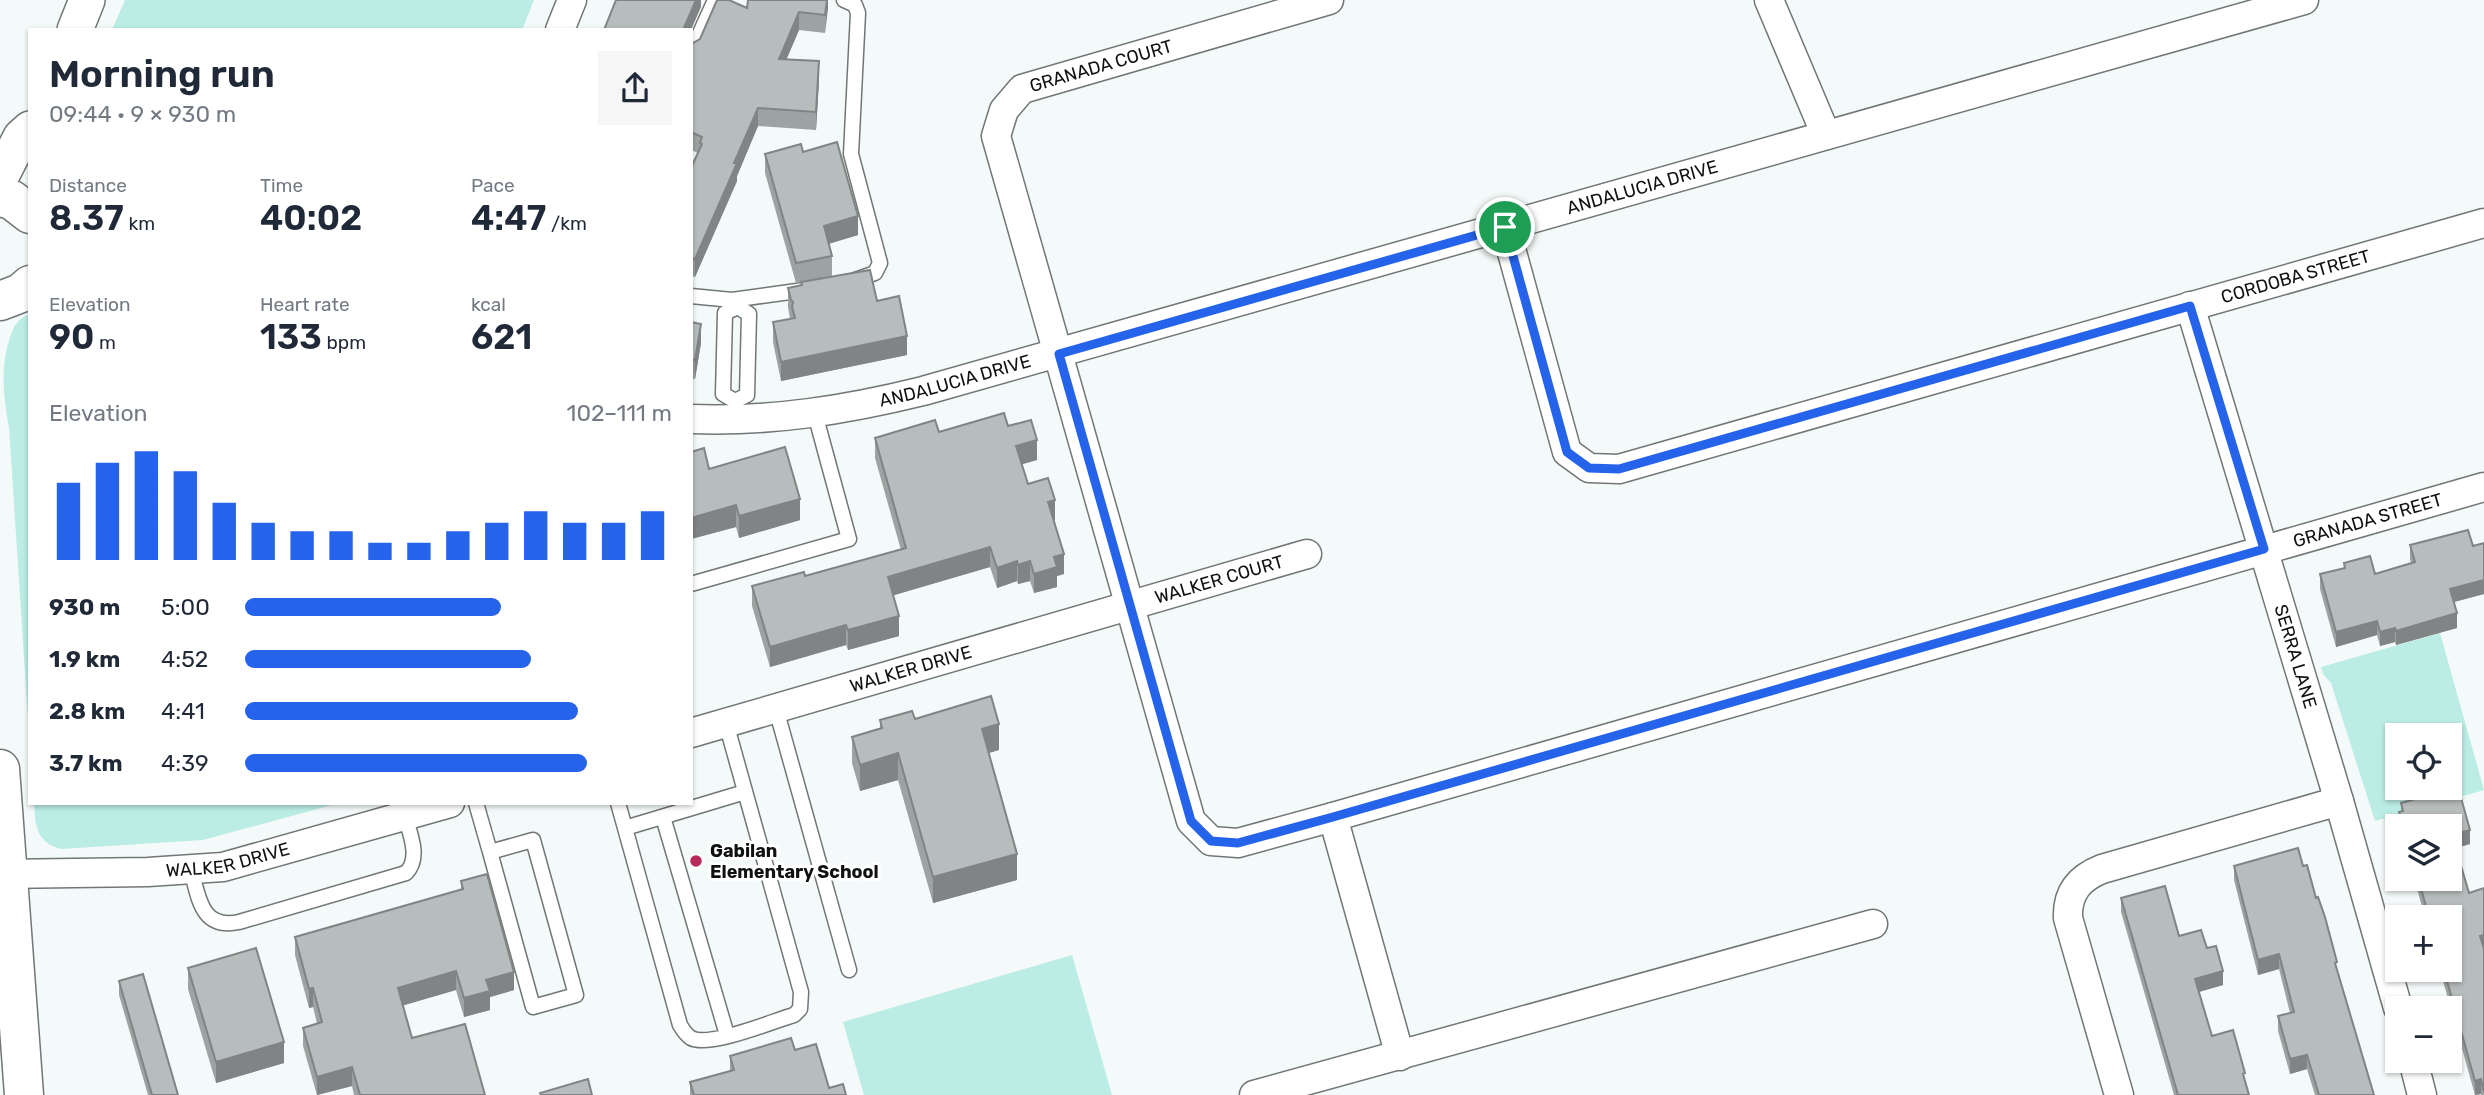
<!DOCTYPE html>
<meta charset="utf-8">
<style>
body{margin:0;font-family:Rubik,sans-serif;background:#f6f6f7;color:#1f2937;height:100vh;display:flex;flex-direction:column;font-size:26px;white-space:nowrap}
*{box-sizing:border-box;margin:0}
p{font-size:23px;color:#747a83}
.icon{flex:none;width:38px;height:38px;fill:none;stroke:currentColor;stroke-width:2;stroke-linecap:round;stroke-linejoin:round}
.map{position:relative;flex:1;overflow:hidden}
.side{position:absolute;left:28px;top:28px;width:665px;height:777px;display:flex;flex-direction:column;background:#fff;border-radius:0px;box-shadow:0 2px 5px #0004}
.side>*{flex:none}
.buttons{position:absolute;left:2385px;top:723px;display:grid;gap:14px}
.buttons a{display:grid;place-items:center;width:77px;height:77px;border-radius:0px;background:#fff;box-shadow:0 2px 5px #0004;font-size:35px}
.pin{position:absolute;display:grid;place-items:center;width:60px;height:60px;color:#fff;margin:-30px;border:4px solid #fff;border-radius:50%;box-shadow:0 2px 7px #0007}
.round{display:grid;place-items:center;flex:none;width:74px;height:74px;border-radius:0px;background:#f6f6f7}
.overview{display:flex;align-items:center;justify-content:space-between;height:119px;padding:0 21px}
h1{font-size:38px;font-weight:600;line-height:52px}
.figures{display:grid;grid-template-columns:repeat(3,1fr);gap:10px;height:119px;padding:7px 21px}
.figures div{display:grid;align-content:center}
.figures b{font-size:35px;font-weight:600}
.figures small{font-size:19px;font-weight:400}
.figures p{font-size:19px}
.chart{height:196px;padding:14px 21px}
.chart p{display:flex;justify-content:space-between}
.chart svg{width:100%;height:126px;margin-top:7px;stroke:#2563eb;stroke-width:6}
ul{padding:0 21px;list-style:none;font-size:23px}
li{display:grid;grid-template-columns:112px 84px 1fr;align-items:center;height:52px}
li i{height:18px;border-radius:9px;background:#2563eb}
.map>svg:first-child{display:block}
.green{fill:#bbede4;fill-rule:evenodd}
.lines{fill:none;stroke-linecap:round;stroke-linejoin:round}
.service-casing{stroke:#717776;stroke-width:17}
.minor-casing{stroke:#717776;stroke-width:31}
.tertiary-casing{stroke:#717776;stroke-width:38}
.secondary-casing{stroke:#717776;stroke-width:41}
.service{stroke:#fff;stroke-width:14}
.minor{stroke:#fff;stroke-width:28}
.tertiary{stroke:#fff;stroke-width:35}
.secondary{stroke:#fff;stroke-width:38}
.wall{fill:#9da3a2}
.shaded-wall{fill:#808484}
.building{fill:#b7bdbc;stroke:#808484;stroke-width:2}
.route-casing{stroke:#fff;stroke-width:14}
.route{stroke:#2563eb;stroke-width:9}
.poi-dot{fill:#b92a58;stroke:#fff;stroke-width:2.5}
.labels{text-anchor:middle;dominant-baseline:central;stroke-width:6;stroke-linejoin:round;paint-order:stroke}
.street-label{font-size:18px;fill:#101212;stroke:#fff}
.poi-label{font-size:18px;font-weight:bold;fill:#101212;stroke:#fff;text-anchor:start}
</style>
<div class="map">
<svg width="2484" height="1095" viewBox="0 0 2484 1095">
<rect width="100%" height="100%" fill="#f4faf9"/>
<path class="green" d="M 125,0 L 534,0 L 522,30 L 112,30 Z
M 30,314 L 30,750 L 9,427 C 2,392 0,359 14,327 C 19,320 22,317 30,314 Z
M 2440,633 L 2484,790 L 2375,821 L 2331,683 L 2323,674 L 2321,667 ZM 2398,735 L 2450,735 L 2450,788 L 2398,788 Z
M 34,803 L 339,803 L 203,840 L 61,849 C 37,843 35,826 34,803 Z
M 1072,955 L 1112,1095 L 864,1095 L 843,1022 Z"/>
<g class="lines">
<g class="service-casing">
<path id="service" d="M 844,0 L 855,5 L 858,13 L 851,154 L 880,263 L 875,273 L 855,280
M 691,53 L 715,0
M 691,296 L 732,300 L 804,290
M 738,307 L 749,314 L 747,395 L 735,401 L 723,394 L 725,313 Z
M 691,584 L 849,539 L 815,414
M 776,709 L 849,970
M 476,803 L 490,852
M 618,803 L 680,1025 C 683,1030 686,1035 691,1038 C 709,1048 773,1021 794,1015 L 800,1009 L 801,992 L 726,723
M 663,817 L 727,1035
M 625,828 L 745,792
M 533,840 L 576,995 L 533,1007 L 490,852 Z
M 191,870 C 199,898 201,930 239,922 L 406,873 C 421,858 410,834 405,816"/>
</g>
<g class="minor-casing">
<g id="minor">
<path id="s1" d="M 1329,0 L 1022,89 L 1004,110 L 996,136 L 1191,821 L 1211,841 L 1238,843 L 1333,817 L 2484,487"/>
<path d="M 1769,0 L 1826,135"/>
<path d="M 560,30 L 572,0"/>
<path id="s2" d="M 1505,227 L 1567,452 L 1589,468 L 1619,469 L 2484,223"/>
<path id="s3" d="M 2190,306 L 2339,801 L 2398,1008"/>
<path id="s4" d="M 691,419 C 771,422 846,410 923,391 L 2304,0"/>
<path id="s5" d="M 691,733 L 1307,554"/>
<path d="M 1333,817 L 1400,1056"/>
<path id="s6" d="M 0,874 L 148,872 L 223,867 L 450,803"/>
<path d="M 2413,1060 L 2422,1095"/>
<path d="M 1254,1095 L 1873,924"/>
<path d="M 2119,1095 L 2068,918 C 2067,893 2079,878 2102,869 L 2339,801"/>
</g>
</g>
<g class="tertiary-casing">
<path id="tertiary" d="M 75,30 L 87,0
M 0,178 L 21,137 L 30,129"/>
</g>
<g class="secondary-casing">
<path id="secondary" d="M 0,197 L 12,200 L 30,214
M 0,301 L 21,293 L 30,285
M 0,769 L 24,1095"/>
</g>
<use href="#service" class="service"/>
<use href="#minor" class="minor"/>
<use href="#tertiary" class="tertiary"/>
<use href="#secondary" class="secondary"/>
</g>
<path class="wall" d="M 828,0 L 825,33 L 799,30 L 786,60 L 819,80 L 816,130 L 758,126 L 737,176 L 737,181 L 695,277 L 691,276 L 691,168 L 698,153 L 691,150 L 691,44 L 747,8 Z
M 803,152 L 858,235 L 829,244 L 832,256 L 832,276 L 796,283 L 765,173 L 765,154 Z
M 801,282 L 877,301 L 907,355 L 781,381 L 773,342 L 773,322 L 790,319 L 788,307 L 788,288 L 801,285 Z
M 691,322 L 701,343 L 695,379 L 691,379 Z
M 1008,426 L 1037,460 L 1022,464 L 1028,484 L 1055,520 L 1053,521 L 1064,574 L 1057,576 L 1057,587 L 1034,593 L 1030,581 L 1018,584 L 1017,581 L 997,588 L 990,567 L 893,595 L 899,636 L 848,650 L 846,645 L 770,667 L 752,606 L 752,586 L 805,576 L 901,550 L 875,458 L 875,438 Z
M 691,452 L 709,469 L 800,520 L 739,538 L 736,527 L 691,539 Z
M 2484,543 L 2484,594 L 2454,602 L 2457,628 L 2396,645 L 2395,642 L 2380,646 L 2377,635 L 2336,647 L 2320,589 L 2320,574 L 2344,568 L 2344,563 L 2375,574 L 2411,563 L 2410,559 L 2410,545 L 2473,546 Z
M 915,719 L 999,750 L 988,753 L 1017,880 L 933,903 L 898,780 L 860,791 L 852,763 L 852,737 L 880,728 L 880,720 Z
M 2458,787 L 2470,830 L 2470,844 L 2456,848 L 2469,893 L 2484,888 L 2484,1095 L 2481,1095 L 2481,1094 L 2475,1095 L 2440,970 L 2450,970 L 2450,917 L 2425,917 L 2414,878 L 2450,878 L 2450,826 L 2399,826 L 2399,812 L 2401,811 L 2401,803 Z
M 2234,866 L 2303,866 L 2337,970 L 2374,1095 L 2315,1095 L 2307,1069 L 2290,1074 L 2278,1031 L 2278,1016 L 2290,1013 L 2279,969 L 2258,975 L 2234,880 Z
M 461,881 L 514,990 L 490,997 L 490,1010 L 464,1017 L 456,990 L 403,1005 L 412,1038 L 485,1095 L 354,1095 L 352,1086 L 317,1095 L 303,1046 L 303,1028 L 317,1023 L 313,1007 L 309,1008 L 295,955 L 295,937 L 461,890 Z
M 2121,898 L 2179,936 L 2207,948 L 2223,985 L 2199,992 L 2212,1036 L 2245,1083 L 2249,1095 L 2174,1095 L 2121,912 Z
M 188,968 L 284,1063 L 216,1083 L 188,989 Z
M 119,981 L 178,1095 L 148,1095 L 119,995 Z
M 795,1050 L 829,1088 L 846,1095 L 690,1095 L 690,1082 L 730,1071 L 730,1056 Z"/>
<path class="shaded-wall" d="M 696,0 L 701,0 L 701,7 L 691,30 L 683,30 Z
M 827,0 L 828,0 L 828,9 L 825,33 Z
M 799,12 L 799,30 L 779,77 L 779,59 Z
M 819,61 L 819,80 L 816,130 L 816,112 Z
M 758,108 L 758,126 L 737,176 L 737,181 L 695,277 L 695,259 Z
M 858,216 L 858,235 L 824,245 L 824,226 Z
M 701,324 L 701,343 L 695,379 L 695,360 Z
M 907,336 L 907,355 L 781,381 L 781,362 Z
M 1037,440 L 1037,460 L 1016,466 L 1016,446 Z
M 800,499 L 800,520 L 739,538 L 739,516 Z
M 1055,500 L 1055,520 L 1048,522 L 1048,502 Z
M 736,505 L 736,527 L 691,539 L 691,518 Z
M 990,547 L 990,567 L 888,597 L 888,577 Z
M 1064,554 L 1064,574 L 1057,576 L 1057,587 L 1034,593 L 1034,574 L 1054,557 Z
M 1017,561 L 1017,581 L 997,588 L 997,568 Z
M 1030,561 L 1030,581 L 1018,584 L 1018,565 Z
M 2484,580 L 2484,594 L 2450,603 L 2450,589 Z
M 2457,613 L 2457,628 L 2396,645 L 2396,631 Z
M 899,616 L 899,636 L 848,650 L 848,630 Z
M 2377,621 L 2377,635 L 2336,647 L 2336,632 Z
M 846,625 L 846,645 L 770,667 L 770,647 Z
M 2395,628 L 2395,642 L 2380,646 L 2380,632 Z
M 999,724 L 999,750 L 982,755 L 982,729 Z
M 898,753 L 898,780 L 860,791 L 860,765 Z
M 2470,830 L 2470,844 L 2452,849 L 2452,835 Z
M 1017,854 L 1017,880 L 933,903 L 933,877 Z
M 2484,935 L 2484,950 L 2480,936 Z
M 2279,954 L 2279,969 L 2258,975 L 2258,960 Z
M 456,971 L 456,990 L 398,1007 L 398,988 Z
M 2223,971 L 2223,985 L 2195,993 L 2195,979 Z
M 514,972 L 514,990 L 490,997 L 490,1010 L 464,1017 L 464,998 L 486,980 Z
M 313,988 L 313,1007 L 309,1008 L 309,989 Z
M 284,1042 L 284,1063 L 216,1083 L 216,1062 Z
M 2307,1055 L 2307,1069 L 2290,1074 L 2290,1059 Z
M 352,1067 L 352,1086 L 317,1095 L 317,1077 Z
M 2481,1079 L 2481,1094 L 2475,1095 L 2475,1081 Z"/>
<path class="building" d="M 616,0 L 696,0 L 683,30 L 604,30 Z
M 717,0 L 729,0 L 747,8 L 748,0 L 827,0 L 825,15 L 799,12 L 779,59 L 819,61 L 816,112 L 758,108 L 734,163 L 737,163 L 695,259 L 691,258 L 691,168 L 702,144 L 700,143 L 702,137 L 691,132 L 691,44 L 700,39 Z
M 837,142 L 858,216 L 824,226 L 832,256 L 796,263 L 765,154 L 801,144 L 803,152 Z
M 870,270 L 877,301 L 899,296 L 907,336 L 781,362 L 773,322 L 795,318 L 792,307 L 793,302 L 791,300 L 788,288 L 802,285 L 801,282 Z
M 691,322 L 701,324 L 695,360 L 691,359 Z
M 1004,413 L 1008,426 L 1031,420 L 1037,440 L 1016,446 L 1028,484 L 1048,478 L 1055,500 L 1048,502 L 1064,554 L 1054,557 L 1057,567 L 1034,574 L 1030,561 L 1018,565 L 1017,561 L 997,568 L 990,547 L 888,577 L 899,616 L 848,630 L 846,625 L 770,647 L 752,586 L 804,572 L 805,576 L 906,548 L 875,438 L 935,420 L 939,432 Z
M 785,447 L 800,499 L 739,516 L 736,505 L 691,518 L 691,452 L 704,448 L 709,469 Z
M 2468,530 L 2473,546 L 2484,543 L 2484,580 L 2450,589 L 2457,613 L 2396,631 L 2395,628 L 2380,632 L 2377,621 L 2336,632 L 2320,574 L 2345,568 L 2344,563 L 2370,556 L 2375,574 L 2415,562 L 2410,545 Z
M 991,696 L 999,724 L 982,729 L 1017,854 L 933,877 L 898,753 L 860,765 L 852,737 L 882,728 L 880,720 L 912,711 L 915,719 Z
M 2458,787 L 2470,830 L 2452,835 L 2469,893 L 2484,888 L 2484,935 L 2480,936 L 2484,949 L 2484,1092 L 2481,1079 L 2475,1081 L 2444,970 L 2450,970 L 2450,917 L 2429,917 L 2418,878 L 2450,878 L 2450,826 L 2403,826 L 2399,812 L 2403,811 L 2401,803 Z
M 2298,848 L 2303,866 L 2307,865 L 2316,898 L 2318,897 L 2325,917 L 2337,962 L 2335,963 L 2374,1095 L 2319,1095 L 2307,1055 L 2290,1059 L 2278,1016 L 2294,1012 L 2279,954 L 2258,960 L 2234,866 Z
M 487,874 L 514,972 L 486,980 L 490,991 L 464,998 L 456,971 L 398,988 L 412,1038 L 465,1024 L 485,1095 L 360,1095 L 352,1067 L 317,1077 L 303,1028 L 322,1022 L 313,988 L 309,989 L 295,937 L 463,889 L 461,881 Z
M 2165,886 L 2179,936 L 2201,930 L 2207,948 L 2216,946 L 2223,971 L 2195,979 L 2212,1036 L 2233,1030 L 2245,1073 L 2243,1074 L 2249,1095 L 2178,1095 L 2121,898 Z
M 256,948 L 284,1042 L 216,1062 L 188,968 Z
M 143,974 L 178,1095 L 152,1095 L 119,981 Z
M 791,1038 L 795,1050 L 816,1044 L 829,1088 L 843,1084 L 846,1095 L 694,1095 L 690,1082 L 734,1070 L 730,1056 Z
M 588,1079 L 592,1095 L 541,1095 L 540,1093 Z"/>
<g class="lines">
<g class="route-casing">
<path id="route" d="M 1505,227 L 1567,452 L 1589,468 L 1619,469 L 2190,306 L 2264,549 L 1333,817 L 1238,843 L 1211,841 L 1191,821 L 1059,354 Z"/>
</g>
<use href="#route" class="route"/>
</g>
<circle class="poi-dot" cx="696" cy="861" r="7"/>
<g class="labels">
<g class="street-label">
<text transform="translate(1101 66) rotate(-16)">GRANADA COURT</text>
<text stroke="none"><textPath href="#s4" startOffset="982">ANDALUCIA DRIVE</textPath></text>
<text stroke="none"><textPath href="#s2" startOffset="994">CORDOBA STREET</textPath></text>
<text stroke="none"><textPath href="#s4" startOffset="268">ANDALUCIA DRIVE</textPath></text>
<text stroke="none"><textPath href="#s1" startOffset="2317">GRANADA STREET</textPath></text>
<text stroke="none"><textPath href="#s5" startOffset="550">WALKER COURT</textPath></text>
<text stroke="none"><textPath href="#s3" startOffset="366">SERRA LANE</textPath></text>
<text stroke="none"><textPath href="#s5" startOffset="229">WALKER DRIVE</textPath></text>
<text stroke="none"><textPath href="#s6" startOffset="229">WALKER DRIVE</textPath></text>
</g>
<g class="poi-label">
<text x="710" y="851">Gabilan<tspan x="710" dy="21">Elementary School</tspan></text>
</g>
</g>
</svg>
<div class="buttons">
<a><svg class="icon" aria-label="locate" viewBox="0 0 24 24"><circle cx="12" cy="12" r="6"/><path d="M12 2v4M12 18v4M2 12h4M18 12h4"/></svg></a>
<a><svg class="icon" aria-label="layers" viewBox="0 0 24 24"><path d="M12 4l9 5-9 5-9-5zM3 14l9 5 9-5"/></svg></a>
<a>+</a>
<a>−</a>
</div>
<div class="pin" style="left:1505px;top:227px;background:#1e9e55"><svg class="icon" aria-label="arrive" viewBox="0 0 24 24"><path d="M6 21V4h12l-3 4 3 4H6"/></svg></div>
<section class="side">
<div class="overview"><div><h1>Morning run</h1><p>09:44 · 9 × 930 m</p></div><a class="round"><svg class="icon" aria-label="share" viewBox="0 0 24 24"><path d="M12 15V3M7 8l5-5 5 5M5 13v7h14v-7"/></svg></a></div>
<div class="figures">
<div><p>Distance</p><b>8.37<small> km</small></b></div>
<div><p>Time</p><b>40:02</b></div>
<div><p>Pace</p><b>4:47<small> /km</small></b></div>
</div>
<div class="figures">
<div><p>Elevation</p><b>90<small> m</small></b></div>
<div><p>Heart rate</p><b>133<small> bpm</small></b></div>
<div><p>kcal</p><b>621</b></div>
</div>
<div class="chart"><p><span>Elevation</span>102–111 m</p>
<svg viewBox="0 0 160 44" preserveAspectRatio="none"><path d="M5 44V17M15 44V10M25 44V6M35 44V13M45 44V24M55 44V31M65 44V34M75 44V34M85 44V38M95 44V38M105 44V34M115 44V31M125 44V27M135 44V31M145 44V31M155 44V27"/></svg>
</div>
<ul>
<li><b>930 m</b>5:00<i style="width:60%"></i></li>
<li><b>1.9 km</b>4:52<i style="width:67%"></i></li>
<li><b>2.8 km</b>4:41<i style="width:78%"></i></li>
<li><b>3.7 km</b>4:39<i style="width:80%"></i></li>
</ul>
</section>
</div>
